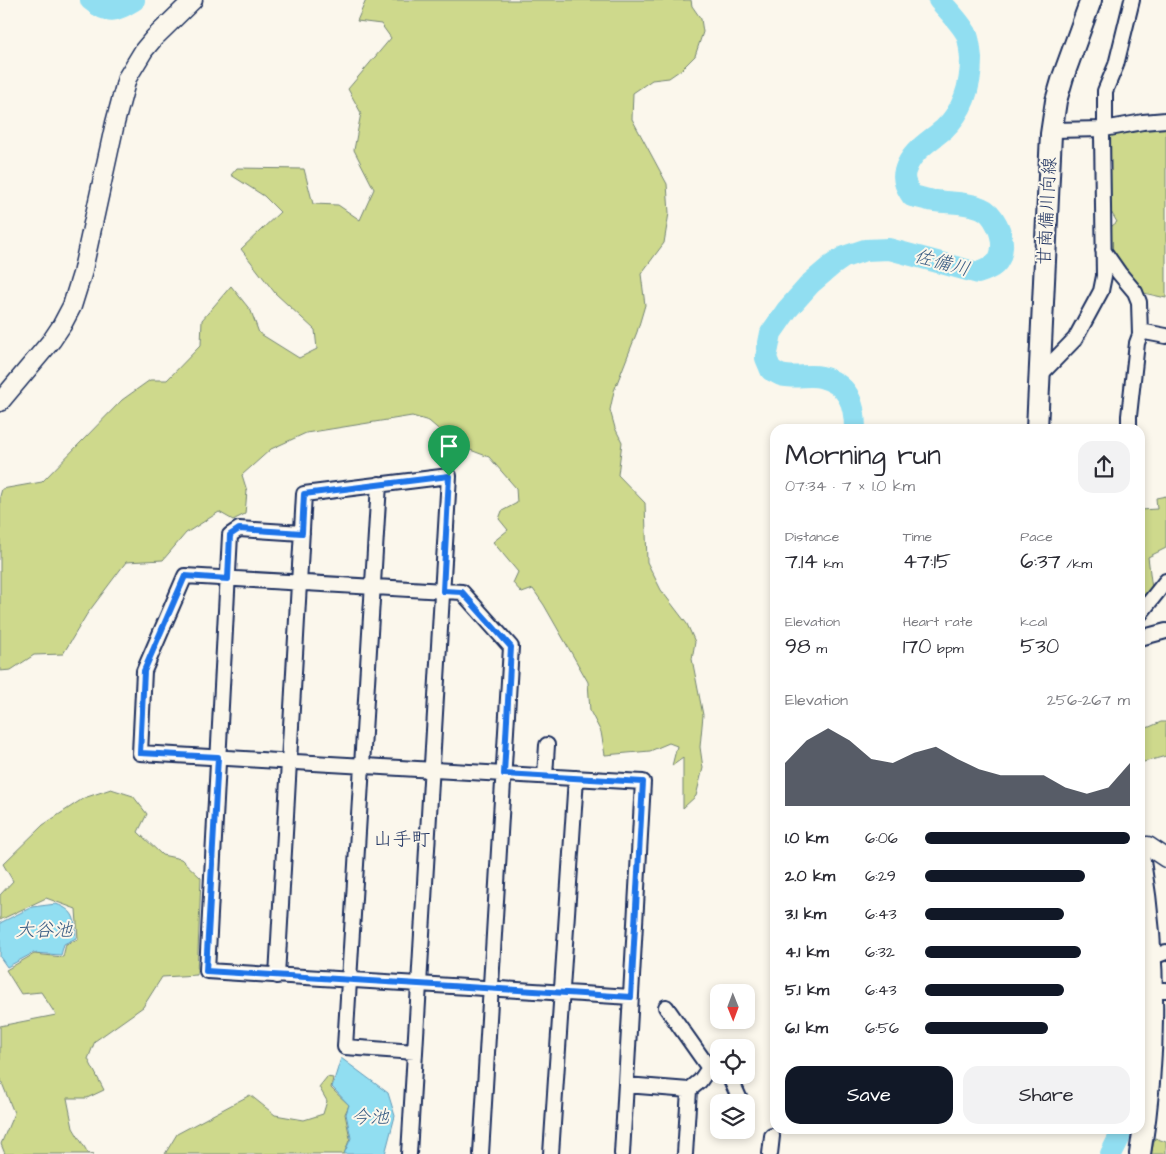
<!DOCTYPE html>
<meta charset="utf-8">
<style>
body{margin:0;font-family:"Architects Daughter","Klee One",sans-serif;background:#f2f2f3;color:#2b2b33;height:100vh;display:flex;flex-direction:column;font-size:19px;white-space:nowrap}
*{box-sizing:border-box;margin:0}
p{font-size:16px;color:#7c7c81}
.icon{flex:none;width:28px;height:28px;fill:none;stroke:currentColor;stroke-width:2;stroke-linecap:round;stroke-linejoin:round}
.map{position:relative;flex:1;overflow:hidden}
.sheet{position:absolute;left:770px;top:424px;width:375px;height:710px;display:flex;flex-direction:column;background:#fff;border-radius:15px;box-shadow:0 2px 8px #0003}
.sheet>*{flex:none}
.needle{width:32px;rotate:179deg}
.fabs{position:absolute;left:710px;top:984px;display:grid;gap:10px}
.fabs a{display:grid;place-items:center;width:45px;height:45px;border-radius:10px;background:#fff;box-shadow:0 2px 8px #0003;font-size:25px}
.pin{position:absolute;display:grid;place-items:center;width:42px;height:42px;color:#fff;margin:-51px -21px;border-radius:50% 50% 50% 0;rotate:-45deg;box-shadow:0 0 5px #0007}
.pin .icon{rotate:45deg}
.round{display:grid;place-items:center;flex:none;width:52px;height:52px;border-radius:15px;background:#f2f2f3}
.head{display:flex;align-items:center;justify-content:space-between;height:85px;padding:0 15px}
h1{font-size:28px;font-weight:600;line-height:38px}
.metrics{display:grid;grid-template-columns:repeat(3,1fr);gap:8px;height:85px;padding:5px 15px}
.metrics div{display:grid;align-content:center}
.metrics b{font-size:21px;font-weight:600}
.metrics small{font-size:14px;font-weight:400}
.metrics p{font-size:14px}
.chart{height:140px;padding:10px 15px}
.chart p{display:flex;justify-content:space-between}
.chart svg{width:100%;height:90px;margin-top:5px;fill:#111827;opacity:.7}
.button{display:flex;gap:10px;margin-top:auto;padding:10px 15px}
.button a{flex:1;height:58px;border-radius:15px;background:#111827;color:#fff;font-size:20px;font-weight:600;line-height:58px;text-align:center}
.button a+a{background:#f2f2f3;color:#2b2b33}
ul{padding:0 15px;list-style:none;font-size:16px}
li{display:grid;grid-template-columns:80px 60px 1fr;align-items:center;height:38px}
li i{height:12px;border-radius:6px;background:#111827}
.map>svg:first-child{display:block}
.green{fill:#ced98c;stroke:#748475}
.water{fill:#91def1;stroke:#6298b6}
.lines{fill:none;stroke-linecap:round;stroke-linejoin:round}
.river{stroke:#91def1;stroke-width:22}
.minor-casing{stroke:#1b2f5e;stroke-width:18}
.tertiary-casing{stroke:#1b2f5e;stroke-width:21}
.secondary-casing{stroke:#1b2f5e;stroke-width:24}
.minor{stroke:#fbf7ec;stroke-width:14}
.tertiary{stroke:#fbf7ec;stroke-width:18}
.secondary{stroke:#fbf7ec;stroke-width:20}
.route-casing{stroke:#fff;stroke-width:10}
.route{stroke:#1a73e8;stroke-width:6}
.labels{text-anchor:middle;dominant-baseline:central;stroke-width:4;stroke-linejoin:round;paint-order:stroke}
.street-label{font-size:18px;fill:#1b2f5e;stroke:#fbf7ec}
.water-label{font-size:19px;font-style:italic;fill:#385b83;stroke:#fbf7ec}
.neighbourhood-label{font-size:19px;fill:#1b2f5e;stroke:#fbf7ec}
</style>
<div class="map">
<svg width="1166" height="1154" viewBox="0 0 1166 1154">
<rect width="100%" height="100%" fill="#fbf7ec"/>
<filter id="ink" filterUnits="userSpaceOnUse"><feTurbulence type="fractalNoise" baseFrequency=".02" numOctaves="2"/><feDisplacementMap in="SourceGraphic" scale="10" xChannelSelector="R" yChannelSelector="G"/><feConvolveMatrix kernelMatrix="1 2 1 2 8 2 1 2 1" color-interpolation-filters="sRGB"/></filter>
<g filter="url(#ink)">
<path class="green" d="M 366,0 L 691,0 L 692,6 L 701,19 L 703,32 L 695,56 L 682,69 L 669,78 L 652,80 L 633,93 L 632,119 L 667,184 L 669,213 L 664,243 L 641,274 L 645,305 L 637,332 L 614,391 L 610,410 L 615,428 L 622,442 L 618,475 L 645,503 L 647,562 L 661,590 L 687,624 L 695,642 L 692,659 L 703,715 L 700,747 L 703,768 L 696,796 L 683,808 L 683,758 L 672,766 L 677,746 L 669,743 L 650,751 L 605,755 L 601,732 L 590,711 L 588,682 L 544,605 L 533,589 L 522,593 L 513,583 L 518,572 L 493,542 L 508,530 L 499,519 L 502,511 L 517,503 L 516,488 L 489,457 L 457,445 L 429,421 L 412,416 L 306,433 L 271,449 L 242,475 L 247,491 L 245,514 L 233,520 L 219,512 L 186,533 L 163,560 L 126,562 L 87,614 L 63,654 L 34,655 L 11,670 L 0,671 L 0,496 L 2,489 L 42,482 L 122,400 L 150,380 L 167,380 L 201,345 L 202,320 L 231,286 L 251,311 L 259,333 L 299,358 L 317,349 L 315,330 L 275,293 L 241,249 L 280,212 L 264,196 L 231,175 L 237,168 L 304,169 L 313,204 L 338,205 L 360,220 L 374,189 L 354,150 L 361,113 L 348,89 L 391,38 L 381,24 L 357,21 Z
M 1160,125 L 1166,126 L 1166,298 L 1139,292 L 1105,246 L 1107,230 L 1117,222 L 1107,205 L 1106,135 Z
M 1166,496 L 1166,548 L 1148,557 L 1152,589 L 1140,599 L 1140,510 L 1157,509 L 1156,498 Z
M 1140,722 L 1147,728 L 1161,722 L 1166,722 L 1166,756 L 1140,763 Z
M 111,789 L 133,796 L 147,814 L 138,832 L 162,855 L 181,859 L 201,878 L 197,975 L 162,977 L 143,1007 L 95,1041 L 88,1059 L 104,1090 L 87,1098 L 67,1098 L 73,1128 L 88,1153 L 94,1154 L 5,1154 L 1,1144 L 14,1113 L 0,1078 L 0,1026 L 56,1015 L 41,992 L 21,994 L 6,970 L 34,954 L 63,957 L 66,944 L 78,939 L 76,909 L 46,898 L 0,920 L 0,895 L 13,881 L 3,864 L 43,825 L 84,798 Z
M 327,1077 L 333,1078 L 331,1088 L 349,1105 L 345,1114 L 350,1138 L 344,1154 L 165,1154 L 177,1134 L 250,1095 L 275,1115 L 304,1120 L 323,1114 L 327,1101 L 319,1087 Z
M 1155,1138 L 1166,1142 L 1166,1154 L 1151,1154 Z"/>
<path class="water" d="M 56,904 C 76,911 75,920 76,938 L 64,944 L 61,955 L 33,953 L 7,967 L 0,957 L 0,923 L 32,907 Z
M 341,1058 L 388,1093 L 395,1116 L 385,1154 L 344,1154 L 351,1138 L 346,1114 L 349,1105 L 332,1087 Z"/>
<g class="lines">
<path class="river" d="M 91,0 C 109,15 115,11 134,0
M 855,429 C 855,403 848,384 821,377 C 809,374 794,379 781,375 C 778,374 774,371 771,370 L 766,358 L 771,333 L 787,310 L 811,283 L 831,266 L 844,257 L 865,250 L 889,249 L 978,273 C 992,268 1001,264 1002,247 C 1003,234 994,213 981,208 C 967,202 949,203 935,201 C 927,200 919,197 912,196 C 907,188 902,180 905,171 C 911,151 929,142 944,129 C 964,110 971,86 971,59 C 970,50 970,41 966,33 C 959,21 948,10 939,0
M 1111,1154 L 1119,1138 L 1120,1129"/>
<g class="minor-casing">
<path id="minor" d="M 1052,130 L 1104,129 L 1143,122 L 1166,120
M 1103,250 L 1119,273 L 1135,292 L 1139,302 L 1140,335 L 1137,343 L 1129,416 L 1129,429
M 1140,335 L 1145,332 L 1166,336
M 1039,376 L 1075,339 L 1101,291 L 1104,276 L 1102,135 L 1105,125 L 1105,91 L 1116,65 L 1132,0
M 379,484 L 345,1047 L 415,1052
M 302,533 L 239,529 L 230,535 L 207,971 L 631,997
M 1140,614 L 1166,581
M 1140,638 L 1166,631
M 545,776 L 547,745
M 1150,958 L 1166,952
M 277,976 L 304,494 L 449,476 L 409,1154
M 1152,990 L 1166,990
M 666,1007 L 709,1068
M 729,1075 L 741,1102
M 626,1085 L 689,1090 L 700,1081 L 709,1068 L 715,1065 L 719,1066
M 481,1154 L 511,647 L 462,592 L 185,576 L 144,671 L 140,753 L 504,774 L 643,782 L 622,1154
M 551,1154 L 576,778
M 685,1154 L 689,1090
M 770,1154 L 772,1136"/>
</g>
<g class="tertiary-casing">
<path id="tertiary" d="M 0,402 L 52,340 L 62,325 L 72,306 L 82,274 L 115,123 L 127,78 L 144,50 L 154,38 L 193,0
M 1140,847 L 1148,846 L 1166,858"/>
</g>
<g class="secondary-casing">
<path id="secondary" d="M 1037,429 L 1051,134 L 1056,101 L 1063,77 L 1091,0
M 1140,1154 C 1156,1058 1156,957 1140,861"/>
</g>
<use href="#minor" class="minor"/>
<use href="#tertiary" class="tertiary"/>
<use href="#secondary" class="secondary"/>
</g>
</g>
<g class="lines" filter="url(#ink)">
<g class="route-casing">
<path id="route" d="M 449,476 L 443,591 L 462,592 L 511,647 L 504,774 L 643,782 L 631,997 L 206,971 L 218,757 L 140,753 L 144,671 L 185,576 L 228,579 L 230,535 L 239,529 L 302,533 L 304,494 Z"/>
</g>
<use href="#route" class="route"/>
</g>
<g class="labels">
<g class="street-label">
<text transform="translate(1047 211) rotate(-87)">甘南備川向線</text>
</g>
<g class="water-label">
<text transform="translate(942 263) rotate(15)">佐備川</text>
<text x="44" y="930">大谷池</text>
<text x="370" y="1117">今池</text>
</g>
<g class="neighbourhood-label">
<text x="402" y="839">山手町</text>
</g>
</g>
</svg>
<div class="fabs">
<a><svg class="needle" viewBox="-14 -14 28 28"><path d="M0-13l5 13h-10z" fill="#e53935"/><path d="M0 13l5-13h-10z" fill="#7c7c81"/></svg></a>
<a><svg class="icon" aria-label="locate" viewBox="0 0 24 24"><circle cx="12" cy="12" r="6"/><path d="M12 2v4M12 18v4M2 12h4M18 12h4"/></svg></a>
<a><svg class="icon" aria-label="layers" viewBox="0 0 24 24"><path d="M12 4l9 5-9 5-9-5zM3 14l9 5 9-5"/></svg></a>
</div>
<div class="pin" style="left:449px;top:476px;background:#1e9e55"><svg class="icon" aria-label="arrive" viewBox="0 0 24 24"><path d="M6 21V4h12l-3 4 3 4H6"/></svg></div>
<section class="sheet">
<div class="head"><div><h1>Morning run</h1><p>07:34 · 7 × 1.0 km</p></div><a class="round"><svg class="icon" aria-label="share" viewBox="0 0 24 24"><path d="M12 15V3M7 8l5-5 5 5M5 13v7h14v-7"/></svg></a></div>
<div class="metrics">
<div><p>Distance</p><b>7.14<small> km</small></b></div>
<div><p>Time</p><b>47:15</b></div>
<div><p>Pace</p><b>6:37<small> /km</small></b></div>
</div>
<div class="metrics">
<div><p>Elevation</p><b>98<small> m</small></b></div>
<div><p>Heart rate</p><b>170<small> bpm</small></b></div>
<div><p>kcal</p><b>530</b></div>
</div>
<div class="chart"><p><span>Elevation</span>256–267 m</p>
<svg viewBox="0 0 160 44" preserveAspectRatio="none"><path d="M0 44V23L10 12L20 6L30 12L40 21L50 23L60 18L70 15L80 21L90 26L100 29L110 29L120 29L130 35L140 38L150 35L160 23V44z"/></svg>
</div>
<ul>
<li><b>1.0 km</b>6:06<i style="width:100%"></i></li>
<li><b>2.0 km</b>6:29<i style="width:78%"></i></li>
<li><b>3.1 km</b>6:43<i style="width:68%"></i></li>
<li><b>4.1 km</b>6:32<i style="width:76%"></i></li>
<li><b>5.1 km</b>6:43<i style="width:68%"></i></li>
<li><b>6.1 km</b>6:56<i style="width:60%"></i></li>
</ul>
<div class="button"><a>Save</a><a>Share</a></div>
</section>
</div>
